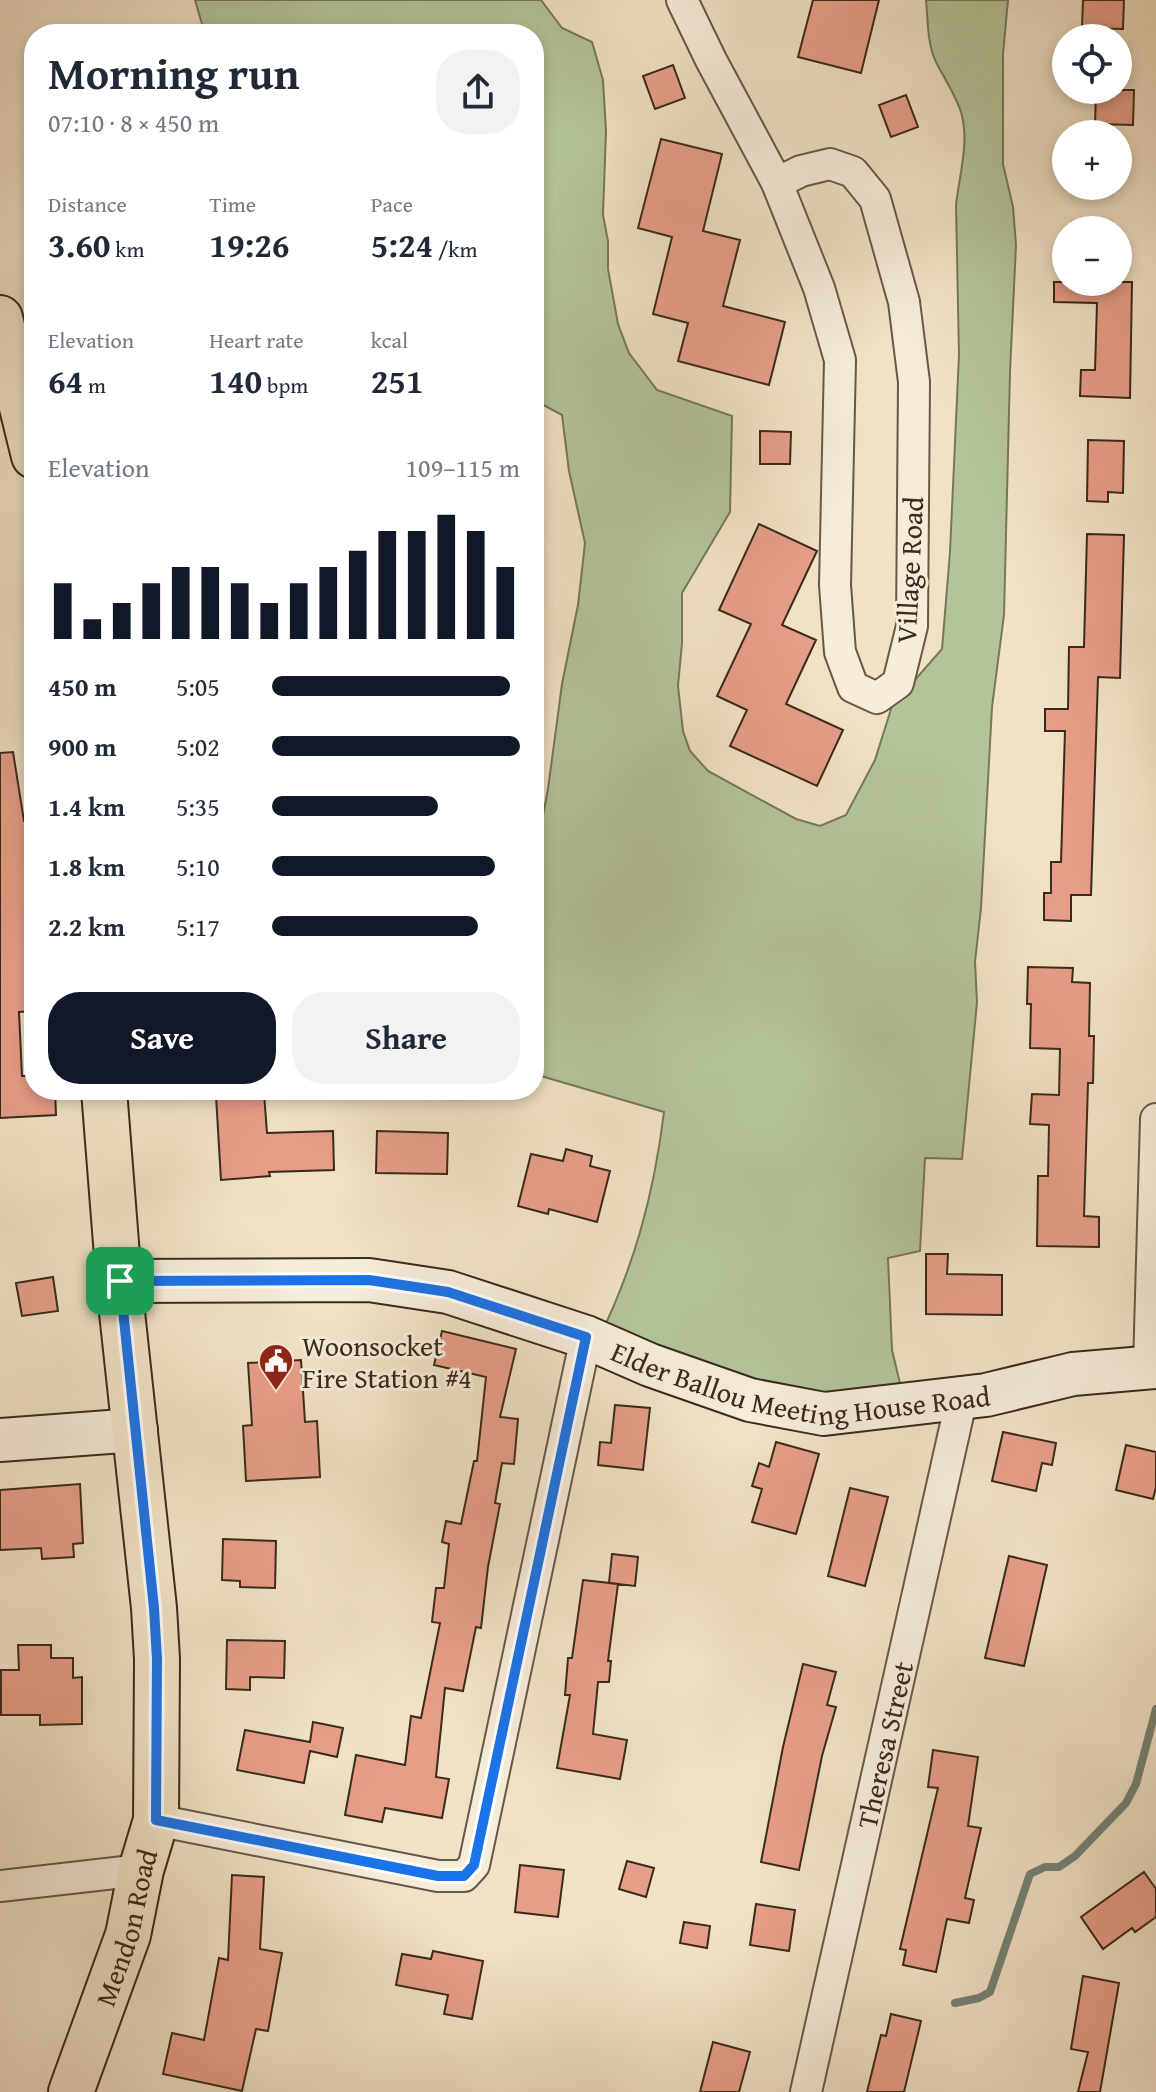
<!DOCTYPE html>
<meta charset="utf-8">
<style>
body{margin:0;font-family:"Gentium Book Plus",serif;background:#f2f2f3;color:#1f2937;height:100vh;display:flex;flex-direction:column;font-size:30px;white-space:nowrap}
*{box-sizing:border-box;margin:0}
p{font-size:26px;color:#747a83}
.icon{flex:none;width:44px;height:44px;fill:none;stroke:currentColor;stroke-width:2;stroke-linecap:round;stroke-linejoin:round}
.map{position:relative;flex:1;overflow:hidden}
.side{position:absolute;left:24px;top:24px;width:520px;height:1076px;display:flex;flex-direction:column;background:#fff;border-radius:32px;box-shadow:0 4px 12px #0003}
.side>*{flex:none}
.controls{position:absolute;left:1052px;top:24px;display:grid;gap:16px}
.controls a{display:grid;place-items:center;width:80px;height:80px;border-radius:50%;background:#fff;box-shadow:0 4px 12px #0003;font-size:40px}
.pin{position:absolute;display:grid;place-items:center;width:68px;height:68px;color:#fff;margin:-34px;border-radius:16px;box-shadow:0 4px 12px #0006}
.round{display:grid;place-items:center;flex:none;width:84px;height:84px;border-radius:32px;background:#f2f2f3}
.head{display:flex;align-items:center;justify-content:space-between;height:136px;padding:0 24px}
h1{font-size:44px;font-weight:700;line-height:60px}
.metrics{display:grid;grid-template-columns:repeat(3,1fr);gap:12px;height:136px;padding:8px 24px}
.metrics div{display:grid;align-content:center}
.metrics b{font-size:34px;font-weight:700}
.metrics small{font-size:22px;font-weight:400}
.metrics p{font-size:22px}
.chart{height:224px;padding:16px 24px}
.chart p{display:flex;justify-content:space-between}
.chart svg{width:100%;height:144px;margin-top:8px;stroke:#111827;stroke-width:6}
.action{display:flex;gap:16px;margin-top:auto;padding:16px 24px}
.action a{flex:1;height:92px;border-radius:32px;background:#111827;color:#fff;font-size:32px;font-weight:700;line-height:92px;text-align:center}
.action a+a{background:#f2f2f3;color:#1f2937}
ul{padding:0 24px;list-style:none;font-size:26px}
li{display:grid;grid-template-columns:128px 96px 1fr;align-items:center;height:60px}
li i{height:20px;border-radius:10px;background:#111827}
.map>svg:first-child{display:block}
.green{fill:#b4c499;stroke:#77775a;stroke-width:2}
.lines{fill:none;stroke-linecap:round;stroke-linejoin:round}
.stream{stroke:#748376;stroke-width:8}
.building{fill:#e79e89;stroke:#3a2a1b;stroke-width:2}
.street-casing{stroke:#685846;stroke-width:34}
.secondary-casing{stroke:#3a2a1b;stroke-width:46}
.primary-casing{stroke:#3a2a1b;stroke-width:48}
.street{stroke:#f6ecda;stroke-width:30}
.secondary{stroke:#f6ecda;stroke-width:42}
.primary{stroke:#f1e2c6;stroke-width:44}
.route-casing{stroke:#fff;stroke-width:16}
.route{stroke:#1a73e8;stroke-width:10}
.labels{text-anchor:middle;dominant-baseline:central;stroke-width:6;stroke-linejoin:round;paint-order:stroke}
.street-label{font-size:28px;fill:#3a2a1b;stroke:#f6ecda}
.poi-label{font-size:28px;fill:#3a2a1b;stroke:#f6ecda;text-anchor:start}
</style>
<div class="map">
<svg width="1156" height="2092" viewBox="0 0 1156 2092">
<rect width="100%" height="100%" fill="#f1e2c6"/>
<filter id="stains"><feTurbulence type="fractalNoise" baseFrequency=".0025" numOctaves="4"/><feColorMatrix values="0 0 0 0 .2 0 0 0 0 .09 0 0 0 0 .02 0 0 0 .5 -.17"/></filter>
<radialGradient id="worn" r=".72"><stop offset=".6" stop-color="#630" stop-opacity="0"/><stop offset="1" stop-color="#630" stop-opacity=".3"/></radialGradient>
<path class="green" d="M 195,0 L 541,0 L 562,28 L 592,42 L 603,80 L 606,131 L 603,215 L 608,241 L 608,269 L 618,324 L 629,353 L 657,390 L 732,416 L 730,512 L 682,593 L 682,643 L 678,686 L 683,731 L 690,751 L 708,771 L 796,819 L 820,826 L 846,815 L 875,760 L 892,706 L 942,649 L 950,552 L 959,355 L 956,205 C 959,176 970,142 961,112 C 955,94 944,78 936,62 C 927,43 928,20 926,0 L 1008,0 L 1003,54 L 1003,164 L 1013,207 L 1016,245 L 1010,372 L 1004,615 L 992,707 L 981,908 L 975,962 L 977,1002 L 962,1159 L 925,1158 L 920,1251 L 888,1258 L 892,1350 L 904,1400 L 813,1411 L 597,1342 C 634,1268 654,1194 664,1112 L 534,1074 L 534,864 L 548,789 L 562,684 L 578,605 L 585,543 L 569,471 L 562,415 L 534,400 L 534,34 L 205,34 Z"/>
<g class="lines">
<path class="stream" d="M 955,2003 L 979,1998 L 990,1992 L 1030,1874 L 1045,1867 L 1059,1867 L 1075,1856 L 1126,1803 L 1136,1784 L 1156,1709"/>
</g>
<path class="building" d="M 813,0 L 879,0 L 861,73 L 798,57 Z
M 1083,0 L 1124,0 L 1123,29 L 1082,28 Z
M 673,65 L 685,98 L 655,109 L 643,76 Z
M 1096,90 L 1134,90 L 1133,125 L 1095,124 Z
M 906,95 L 918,127 L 891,137 L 879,105 Z
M 661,139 L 722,154 L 703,231 L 740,240 L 723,306 L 785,322 L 769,385 L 678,361 L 688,323 L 653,314 L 672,237 L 638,228 Z
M 1054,282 L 1132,282 L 1130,398 L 1080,396 L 1081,370 L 1095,370 L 1097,303 L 1054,302 Z
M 760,431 L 791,432 L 790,464 L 760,464 Z
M 1088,440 L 1124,441 L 1123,493 L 1108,492 L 1108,502 L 1087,501 Z
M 759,524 L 817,551 L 782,625 L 816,640 L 786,704 L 843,730 L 817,786 L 730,746 L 747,710 L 717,696 L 751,624 L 719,610 Z
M 1087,534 L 1124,535 L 1120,678 L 1098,677 L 1091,895 L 1071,895 L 1071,921 L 1044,920 L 1044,893 L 1051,893 L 1051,862 L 1061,862 L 1065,731 L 1045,731 L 1045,709 L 1068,709 L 1069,647 L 1084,647 Z
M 13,752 L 24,821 L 26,821 L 28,859 L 25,860 L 34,1001 L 34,1011 L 19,1012 L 22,1076 L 34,1076 L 34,1090 L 55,1090 L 56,1115 L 0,1118 L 0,753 Z
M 1028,967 L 1073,968 L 1072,982 L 1090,983 L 1089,1036 L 1094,1036 L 1093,1083 L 1088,1083 L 1084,1216 L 1099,1217 L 1099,1247 L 1037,1246 L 1038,1176 L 1048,1176 L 1049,1125 L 1030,1124 L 1032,1094 L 1059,1095 L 1060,1049 L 1030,1048 L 1031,1004 L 1027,1004 Z
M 264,1093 L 267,1133 L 333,1131 L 334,1170 L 269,1172 L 270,1176 L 221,1180 L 216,1096 Z
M 377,1131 L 448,1133 L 447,1174 L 376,1173 Z
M 566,1149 L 592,1156 L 590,1166 L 610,1171 L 597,1222 L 549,1209 L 548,1214 L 518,1206 L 531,1154 L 563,1161 Z
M 926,1254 L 948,1254 L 947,1274 L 1002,1275 L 1002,1315 L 926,1314 Z
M 53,1277 L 58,1311 L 22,1316 L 16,1283 Z
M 442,1331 L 516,1349 L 500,1417 L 518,1419 L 514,1464 L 502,1463 L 495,1503 L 500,1504 L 488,1567 L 481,1628 L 476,1627 L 463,1691 L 445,1688 L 436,1777 L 449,1779 L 442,1818 L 385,1808 L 382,1822 L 345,1815 L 356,1755 L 405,1765 L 411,1716 L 421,1718 L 440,1623 L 432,1622 L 436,1588 L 444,1588 L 449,1544 L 442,1542 L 446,1521 L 461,1524 L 474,1461 L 477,1461 L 486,1377 L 434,1365 Z
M 301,1360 L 305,1422 L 317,1421 L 320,1477 L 246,1481 L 243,1426 L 252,1425 L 248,1363 Z
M 615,1405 L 650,1408 L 643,1470 L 598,1465 L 600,1442 L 611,1443 Z
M 1003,1432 L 1056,1443 L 1052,1465 L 1042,1463 L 1036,1491 L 992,1481 Z
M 776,1442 L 819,1454 L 796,1534 L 752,1522 L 762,1489 L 752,1486 L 759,1463 L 769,1467 Z
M 1126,1445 L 1156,1452 L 1156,1487 L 1153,1499 L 1116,1490 Z
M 80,1484 L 83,1543 L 73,1544 L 74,1557 L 42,1559 L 41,1548 L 0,1550 L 0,1490 Z
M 850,1488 L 888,1497 L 865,1586 L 828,1576 Z
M 223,1539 L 276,1541 L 275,1588 L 240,1587 L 240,1581 L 222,1580 Z
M 612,1554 L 638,1557 L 635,1586 L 609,1583 Z
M 1009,1556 L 1047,1565 L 1024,1666 L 985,1658 Z
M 583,1580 L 618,1584 L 608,1661 L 611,1661 L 609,1682 L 598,1682 L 593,1734 L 627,1740 L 620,1779 L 557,1768 L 570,1695 L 565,1695 L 568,1658 L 572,1658 Z
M 227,1640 L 285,1641 L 284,1678 L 250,1677 L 250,1690 L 226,1689 Z
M 18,1645 L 51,1645 L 51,1658 L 73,1658 L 73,1678 L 82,1677 L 82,1724 L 40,1725 L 40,1715 L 1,1715 L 1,1670 L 19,1670 Z
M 803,1664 L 836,1672 L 827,1705 L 836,1707 L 822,1756 L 799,1870 L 761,1862 L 783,1747 Z
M 313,1722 L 343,1728 L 337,1757 L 310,1751 L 304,1783 L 237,1770 L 245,1730 L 310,1742 Z
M 933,1750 L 978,1757 L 968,1826 L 981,1828 L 965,1898 L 974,1900 L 969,1923 L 947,1919 L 936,1972 L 903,1965 L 906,1950 L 900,1949 L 938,1788 L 928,1787 Z
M 627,1861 L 654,1868 L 646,1897 L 619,1889 Z
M 520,1865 L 564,1870 L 558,1917 L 515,1912 Z
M 1144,1872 L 1156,1889 L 1156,1917 L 1135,1932 L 1132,1928 L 1103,1949 L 1081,1917 Z
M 232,1875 L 264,1877 L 260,1949 L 282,1953 L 268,2031 L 256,2029 L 242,2091 L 163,2074 L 172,2033 L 204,2040 L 219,1958 L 228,1960 Z
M 756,1904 L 795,1910 L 789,1951 L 750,1945 Z
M 684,1922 L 710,1926 L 707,1948 L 680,1943 Z
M 433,1951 L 483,1961 L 472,2019 L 444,2014 L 448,1995 L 396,1985 L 402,1954 L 431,1959 Z
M 1083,1976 L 1119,1983 L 1100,2092 L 1078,2092 L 1088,2052 L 1071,2049 Z
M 891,2014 L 921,2021 L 904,2092 L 867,2092 L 881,2035 L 886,2036 Z
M 713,2042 L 750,2052 L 739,2092 L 700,2092 Z"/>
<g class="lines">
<g class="street-casing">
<g id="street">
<path d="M 682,0 L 711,60 L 777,183"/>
<path d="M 830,164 L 853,172 L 875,199 L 904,302 L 914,382 L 912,626 L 898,683 L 877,698 L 853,687 L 840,652 L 835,585 L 840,360 L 819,288 L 777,183 L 801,171 Z"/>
<path d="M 1149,1367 L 1156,1119"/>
<path d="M 156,1820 L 438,1876 L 464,1876 L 474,1865 L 586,1337"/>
<path d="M 0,1886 L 141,1870"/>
<path id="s1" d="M 806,2092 L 962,1397"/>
</g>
</g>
<g class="secondary-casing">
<g id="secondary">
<path id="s2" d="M 120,1281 L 369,1280 L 448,1292 L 586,1337 L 650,1365 L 750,1400 L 824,1414 L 986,1395 L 1073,1374 L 1156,1367"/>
<path d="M 0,1440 L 136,1430"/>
</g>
</g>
<g class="primary-casing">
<g id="primary">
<path d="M 0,318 L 34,456"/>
<path id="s3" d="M 71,2092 L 128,1935 L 141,1870 L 156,1820 L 157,1659 L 154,1608 L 120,1294 L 104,1090"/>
</g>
</g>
<use href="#street" class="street"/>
<use href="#secondary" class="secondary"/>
<use href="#primary" class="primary"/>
</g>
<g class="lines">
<g class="route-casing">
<path id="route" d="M 369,1280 L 448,1292 L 586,1337 L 474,1865 L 464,1876 L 438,1876 L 156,1820 L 157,1659 L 154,1608 L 120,1281 Z"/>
</g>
<use href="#route" class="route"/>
</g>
<defs>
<g id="civic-pin" transform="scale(1.8)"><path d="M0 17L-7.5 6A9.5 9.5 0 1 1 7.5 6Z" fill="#8f2418" stroke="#f6ecda"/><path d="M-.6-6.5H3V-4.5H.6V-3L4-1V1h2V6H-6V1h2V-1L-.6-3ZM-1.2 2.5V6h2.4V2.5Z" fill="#fff"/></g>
</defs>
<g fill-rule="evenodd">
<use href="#civic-pin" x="276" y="1361"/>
</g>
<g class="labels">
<g class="street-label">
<text transform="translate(909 570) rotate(-87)">Village Road</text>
<text stroke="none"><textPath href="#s2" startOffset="698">Elder Ballou Meeting House Road</textPath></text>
<text stroke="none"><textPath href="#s1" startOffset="356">Theresa Street</textPath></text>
<text stroke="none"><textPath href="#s3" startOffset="174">Mendon Road</textPath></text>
</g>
<g class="poi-label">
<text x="302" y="1345">Woonsocket<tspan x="302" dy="32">Fire Station #4</tspan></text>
</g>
</g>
<rect width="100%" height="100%" filter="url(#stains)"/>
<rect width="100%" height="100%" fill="url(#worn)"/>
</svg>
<div class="controls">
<a><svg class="icon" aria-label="locate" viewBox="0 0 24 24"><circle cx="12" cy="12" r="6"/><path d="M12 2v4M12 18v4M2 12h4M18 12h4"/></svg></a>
<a>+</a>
<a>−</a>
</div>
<div class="pin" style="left:120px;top:1281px;background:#1e9e55"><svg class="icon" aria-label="arrive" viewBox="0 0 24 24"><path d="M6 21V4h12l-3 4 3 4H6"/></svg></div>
<section class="side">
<div class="head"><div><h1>Morning run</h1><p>07:10 · 8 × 450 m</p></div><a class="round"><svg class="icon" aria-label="share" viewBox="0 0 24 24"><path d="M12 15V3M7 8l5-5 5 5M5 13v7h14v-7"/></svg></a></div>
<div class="metrics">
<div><p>Distance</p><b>3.60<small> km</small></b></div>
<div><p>Time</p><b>19:26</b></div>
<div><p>Pace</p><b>5:24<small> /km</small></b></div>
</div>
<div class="metrics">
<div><p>Elevation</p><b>64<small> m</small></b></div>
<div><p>Heart rate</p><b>140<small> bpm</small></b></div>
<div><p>kcal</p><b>251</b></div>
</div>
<div class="chart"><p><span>Elevation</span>109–115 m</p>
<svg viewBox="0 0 160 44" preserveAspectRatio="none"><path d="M5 44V27M15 44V38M25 44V33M35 44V27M45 44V22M55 44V22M65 44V27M75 44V33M85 44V27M95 44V22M105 44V17M115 44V11M125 44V11M135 44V6M145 44V11M155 44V22"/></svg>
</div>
<ul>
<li><b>450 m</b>5:05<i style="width:96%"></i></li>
<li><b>900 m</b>5:02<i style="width:100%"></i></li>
<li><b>1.4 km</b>5:35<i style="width:67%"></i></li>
<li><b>1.8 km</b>5:10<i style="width:90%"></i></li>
<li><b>2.2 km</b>5:17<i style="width:83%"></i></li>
</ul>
<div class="action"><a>Save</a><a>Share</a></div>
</section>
</div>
